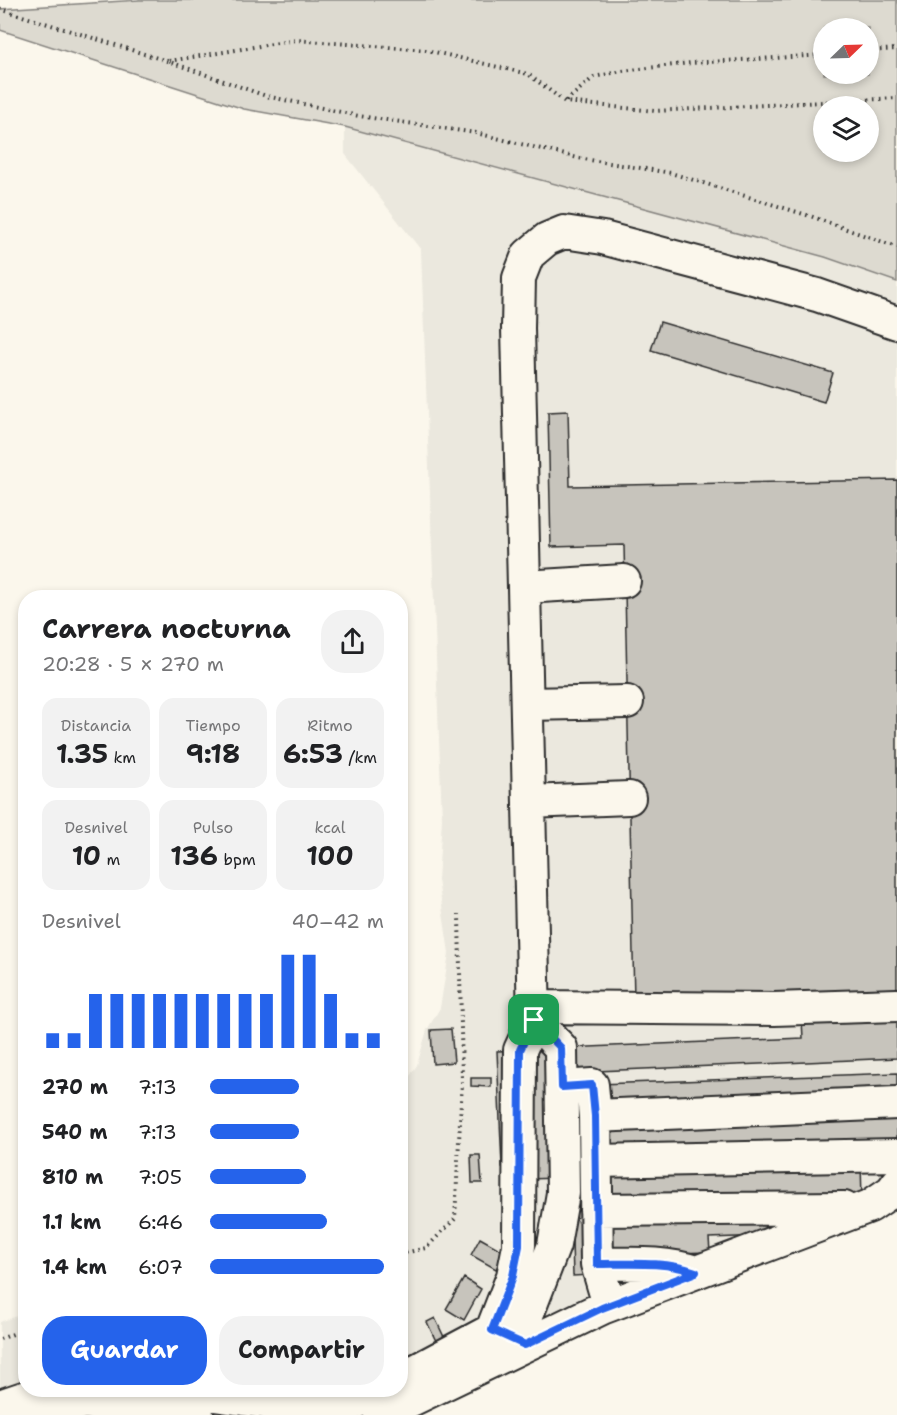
<!DOCTYPE html>
<html lang="es">
<meta charset="utf-8">
<style>
body{margin:0;font-family:"Shantell Sans",sans-serif;background:#f2f2f2;color:#202124;height:100vh;display:flex;flex-direction:column;font-size:22px;white-space:nowrap}
*{box-sizing:border-box;margin:0}
p{font-size:20px;color:#757577}
.icon{flex:none;width:33px;height:33px;fill:none;stroke:currentColor;stroke-width:2;stroke-linecap:round;stroke-linejoin:round}
.map{position:relative;flex:1;overflow:hidden}
.details{position:absolute;left:18px;top:590px;width:390px;height:807px;display:flex;flex-direction:column;background:#fff;border-radius:24px;box-shadow:0 3px 9px #0003}
.details>*{flex:none}
.needle{width:39px;rotate:67deg}
.buttons{position:absolute;left:813px;top:18px;display:grid;gap:12px}
.buttons a{display:grid;place-items:center;width:66px;height:66px;border-radius:50%;background:#fff;box-shadow:0 3px 9px #0003;font-size:30px}
.pin{position:absolute;display:grid;place-items:center;width:51px;height:51px;color:#fff;margin:-26px;border-radius:12px;box-shadow:0 3px 9px #0006}
.round{display:grid;place-items:center;flex:none;width:63px;height:63px;border-radius:24px;background:#f2f2f2}
.head{display:flex;align-items:center;justify-content:space-between;height:102px;padding:0 24px}
h1{font-size:27px;font-weight:700;line-height:45px}
.stats{display:grid;grid-template-columns:repeat(3,1fr);gap:9px;height:102px;padding:6px 24px}
.stats div{display:grid;align-content:center;border-radius:15px;background:#f2f2f2;text-align:center}
.stats b{font-size:26px;font-weight:700}
.stats small{font-size:16px;font-weight:400}
.stats p{font-size:16px}
.chart{height:168px;padding:12px 24px}
.chart p{display:flex;justify-content:space-between}
.chart svg{width:100%;height:108px;margin-top:6px;stroke:#2563eb;stroke-width:6}
.button{display:flex;gap:12px;margin-top:auto;padding:12px 24px}
.button a{flex:1;height:69px;border-radius:24px;background:#2563eb;color:#fff;font-size:24px;font-weight:700;line-height:69px;text-align:center}
.button a+a{background:#f2f2f2;color:#202124}
ul{padding:0 24px;list-style:none;font-size:20px}
li{display:grid;grid-template-columns:96px 72px 1fr;align-items:center;height:45px}
li i{height:15px;border-radius:8px;background:#2563eb}
.map>svg:first-child{display:block}
.built{fill:#ebe8de}
.green{fill:#dddad0;stroke:#84827e;stroke-width:1.5;fill-rule:evenodd}
.building{fill:#c7c4bc;stroke:#2b2b2b;stroke-width:1.5}
.lines{fill:none;stroke-linecap:round;stroke-linejoin:round}
.minor-casing{stroke:#2b2b2b;stroke-width:36}
.path{stroke:#2b2b2b;stroke-width:4;stroke-dasharray:1.5 4.5;stroke-linecap:butt}
.minor{stroke:#fbf7ec;stroke-width:32}
.route-casing{stroke:#fff;stroke-width:12}
.route{stroke:#2563eb;stroke-width:8}
</style>
<div class="map">
<svg width="897" height="1415" viewBox="0 0 897 1415">
<rect width="100%" height="100%" fill="#fbf7ec"/>
<filter id="ink" filterUnits="userSpaceOnUse"><feTurbulence type="fractalNoise" baseFrequency=".0167" numOctaves="2"/><feDisplacementMap in="SourceGraphic" scale="12" xChannelSelector="R" yChannelSelector="G"/><feConvolveMatrix kernelMatrix="1 2 1 2 8 2 1 2 1" color-interpolation-filters="sRGB"/></filter>
<g filter="url(#ink)">
<path class="built" d="M 345,127 L 564,170 L 897,282 L 897,1202 L 614,1316 L 410,1415 L 0,1415 L 0,1322 L 25,1313 L 26,1389 L 400,1389 L 401,1090 L 417,1065 L 427,1030 L 440,1008 L 449,953 L 438,880 L 442,819 L 421,250 L 345,154 Z"/>
<path class="green" d="M 139,0 L 897,0 L 897,282 L 825,257 L 345,127 L 244,109 L 0,30 L 0,9 ZM 824,28 L 868,28 L 868,74 L 824,74 ZM 824,106 L 868,106 L 868,152 L 824,152 Z"/>
<path class="building" d="M 660,322 L 833,373 L 824,402 L 651,350 Z
M 568,411 L 570,486 L 897,480 L 897,994 L 634,999 L 624,545 L 551,547 L 548,412 Z
M 897,1016 L 897,1058 L 551,1073 L 556,1178 L 529,1179 L 528,1166 L 502,1167 L 497,1051 L 803,1038 L 802,1020 Z
M 451,1029 L 454,1062 L 433,1064 L 431,1030 Z
M 897,1073 L 897,1095 L 600,1106 L 599,1084 Z
M 471,1078 L 491,1078 L 491,1087 L 471,1086 Z
M 568,1100 L 585,1100 L 590,1275 L 573,1276 Z
M 897,1111 L 897,1148 L 603,1154 L 602,1116 Z
M 471,1155 L 480,1155 L 482,1183 L 472,1183 Z
M 861,1164 L 862,1199 L 607,1203 L 606,1169 Z
M 764,1212 L 765,1236 L 709,1238 L 710,1252 L 603,1255 L 602,1216 Z
M 480,1238 L 505,1252 L 496,1269 L 471,1255 Z
M 464,1278 L 481,1289 L 464,1320 L 446,1309 Z
M 435,1318 L 444,1337 L 436,1341 L 427,1322 Z"/>
<g class="lines">
<g class="minor-casing">
<path id="minor" d="M 524,587 L 624,581
M 527,704 L 627,702
M 529,802 L 629,798
M 534,1007 L 774,1009 L 897,1005
M 563,1087 L 592,1085 L 595,1116 L 597,1264 L 609,1305
M 595,1116 L 897,1103
M 596,1161 L 897,1155
M 596,1210 L 844,1208
M 597,1264 C 630,1264 663,1261 696,1272
M 509,1338 L 525,1345 L 527,1315 L 554,1245 L 563,1193 L 561,1048 L 534,1020
M 400,1379 L 492,1330 L 513,1276 L 519,1246 L 520,1050 L 534,1020 L 518,328 L 519,278 L 528,255 L 547,239 L 564,232 L 603,238 L 817,295 L 897,323
M 172,1389 L 336,1412 L 381,1389
M 0,1406 L 50,1389
M 34,1415 L 84,1402 L 197,1415
M 380,1415 L 602,1308 L 870,1206 L 892,1191 L 897,1184"/>
</g>
<path class="path" d="M 0,9 L 167,61 L 266,96 L 359,116 L 476,133 L 578,158 L 671,173 L 810,216 L 897,247
M 868,51 L 897,49
M 169,61 L 296,40 L 426,50 L 528,74 L 565,102 L 655,111 L 897,98
M 566,101 L 594,77 L 622,71 L 691,63 L 824,55
M 400,1254 L 426,1248 L 455,1219 L 462,1082 L 459,914
M 0,1339 L 26,1329"/>
<use href="#minor" class="minor"/>
</g>
</g>
<g class="lines" filter="url(#ink)">
<g class="route-casing">
<path id="route" d="M 534,1020 L 561,1048 L 562,1087 L 592,1085 L 595,1116 L 597,1264 C 630,1264 664,1261 696,1272 L 602,1308 L 525,1345 L 492,1330 L 513,1276 L 519,1246 L 520,1050 Z"/>
</g>
<use href="#route" class="route"/>
</g>
</svg>
<div class="buttons">
<a><svg class="needle" viewBox="-14 -14 28 28"><path d="M0-13l5 13h-10z" fill="#e53935"/><path d="M0 13l5-13h-10z" fill="#757577"/></svg></a>
<a><svg class="icon" aria-label="layers" viewBox="0 0 24 24"><path d="M12 4l9 5-9 5-9-5zM3 14l9 5 9-5"/></svg></a>
</div>
<div class="pin" style="left:534px;top:1020px;background:#1e9e55"><svg class="icon" aria-label="arrive" viewBox="0 0 24 24"><path d="M6 21V4h12l-3 4 3 4H6"/></svg></div>
<section class="details">
<div class="head"><div><h1>Carrera nocturna</h1><p>20:28 · 5 × 270 m</p></div><a class="round"><svg class="icon" aria-label="share" viewBox="0 0 24 24"><path d="M12 15V3M7 8l5-5 5 5M5 13v7h14v-7"/></svg></a></div>
<div class="stats">
<div><p>Distancia</p><b>1.35<small> km</small></b></div>
<div><p>Tiempo</p><b>9:18</b></div>
<div><p>Ritmo</p><b>6:53<small> /km</small></b></div>
</div>
<div class="stats">
<div><p>Desnivel</p><b>10<small> m</small></b></div>
<div><p>Pulso</p><b>136<small> bpm</small></b></div>
<div><p>kcal</p><b>100</b></div>
</div>
<div class="chart"><p><span>Desnivel</span>40–42 m</p>
<svg viewBox="0 0 160 44" preserveAspectRatio="none"><path d="M5 44V38M15 44V38M25 44V22M35 44V22M45 44V22M55 44V22M65 44V22M75 44V22M85 44V22M95 44V22M105 44V22M115 44V6M125 44V6M135 44V22M145 44V38M155 44V38"/></svg>
</div>
<ul>
<li><b>270 m</b>7:13<i style="width:51%"></i></li>
<li><b>540 m</b>7:13<i style="width:51%"></i></li>
<li><b>810 m</b>7:05<i style="width:55%"></i></li>
<li><b>1.1 km</b>6:46<i style="width:67%"></i></li>
<li><b>1.4 km</b>6:07<i style="width:100%"></i></li>
</ul>
<div class="button"><a>Guardar</a><a>Compartir</a></div>
</section>
</div>
